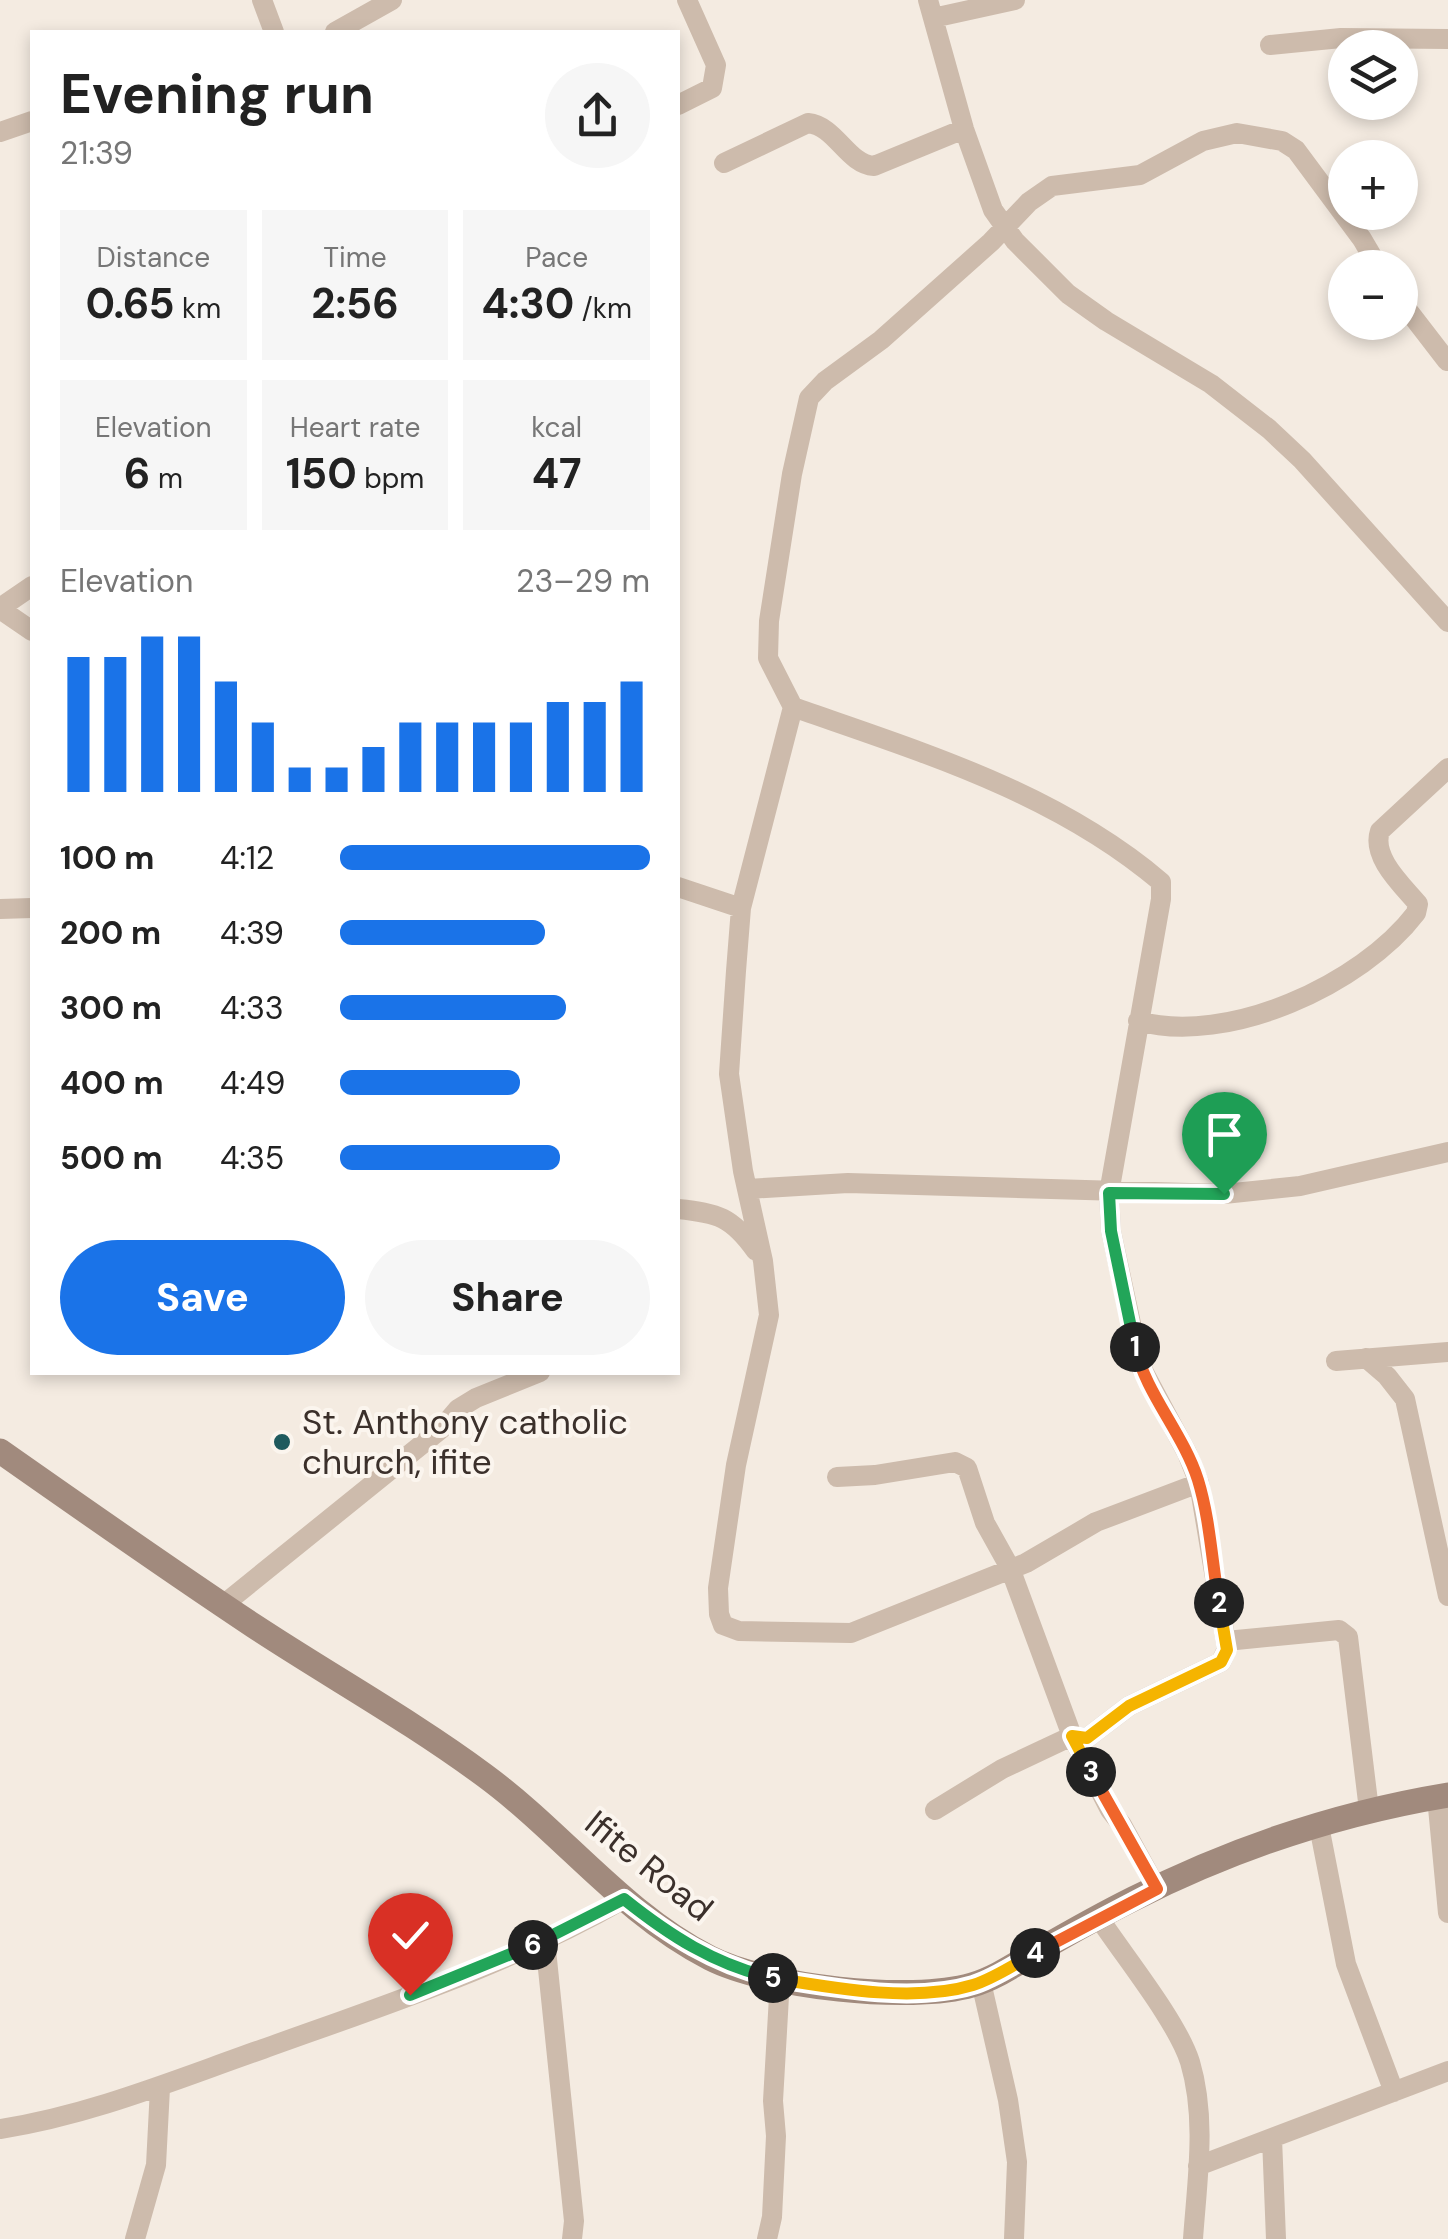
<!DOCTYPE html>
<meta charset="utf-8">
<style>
body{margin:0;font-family:"DM Sans",sans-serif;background:#f6f6f6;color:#222;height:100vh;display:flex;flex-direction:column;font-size:38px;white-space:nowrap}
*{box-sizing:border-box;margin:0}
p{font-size:32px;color:#767676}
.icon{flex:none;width:55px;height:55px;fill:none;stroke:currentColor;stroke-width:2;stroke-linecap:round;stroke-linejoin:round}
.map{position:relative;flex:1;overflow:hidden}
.side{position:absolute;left:30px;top:30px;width:650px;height:1345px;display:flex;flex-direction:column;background:#fff;border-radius:0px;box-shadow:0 5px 15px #0003}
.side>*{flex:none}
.controls{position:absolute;left:1328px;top:30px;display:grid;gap:20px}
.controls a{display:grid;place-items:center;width:90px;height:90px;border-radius:50%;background:#fff;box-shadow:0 5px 15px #0003;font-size:50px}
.pin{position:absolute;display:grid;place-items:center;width:85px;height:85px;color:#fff;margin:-102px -42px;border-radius:50% 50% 50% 0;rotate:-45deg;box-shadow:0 0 10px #0007}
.pin .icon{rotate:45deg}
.km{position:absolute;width:50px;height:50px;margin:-25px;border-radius:50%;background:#222;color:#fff;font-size:28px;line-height:50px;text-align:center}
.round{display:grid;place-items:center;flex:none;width:105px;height:105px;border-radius:52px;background:#f6f6f6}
.overview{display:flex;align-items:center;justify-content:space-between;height:170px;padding:0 30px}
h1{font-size:55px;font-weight:700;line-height:75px}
.stats{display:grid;grid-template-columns:repeat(3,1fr);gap:15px;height:170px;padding:10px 30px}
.stats div{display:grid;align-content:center;border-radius:0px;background:#f6f6f6;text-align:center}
.stats b{font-size:42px;font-weight:700}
.stats small{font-size:28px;font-weight:400}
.stats p{font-size:28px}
.chart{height:280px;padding:20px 30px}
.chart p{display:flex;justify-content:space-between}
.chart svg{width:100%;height:180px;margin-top:10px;stroke:#1a73e8;stroke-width:6}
.cta{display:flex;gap:20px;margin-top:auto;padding:20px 30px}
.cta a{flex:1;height:115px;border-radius:60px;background:#1a73e8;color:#fff;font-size:40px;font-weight:700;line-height:115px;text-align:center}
.cta a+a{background:#f6f6f6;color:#222}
ul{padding:0 30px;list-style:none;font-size:32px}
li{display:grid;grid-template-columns:160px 120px 1fr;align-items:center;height:75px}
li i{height:25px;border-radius:12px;background:#1a73e8}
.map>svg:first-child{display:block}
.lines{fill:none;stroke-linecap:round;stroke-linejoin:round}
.street{stroke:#cdbbac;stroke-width:20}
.secondary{stroke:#a18a7d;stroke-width:25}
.split-1-casing{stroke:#fff;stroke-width:20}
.split-2-casing{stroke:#fff;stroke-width:20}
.split-3-casing{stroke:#fff;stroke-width:20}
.split-4-casing{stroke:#fff;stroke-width:20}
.split-5-casing{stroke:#fff;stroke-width:20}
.split-6-casing{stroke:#fff;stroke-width:20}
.split-7-casing{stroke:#fff;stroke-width:20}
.split-1{stroke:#22a559;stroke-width:12}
.split-2{stroke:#f0652b;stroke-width:12}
.split-3{stroke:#f5b400;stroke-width:12}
.split-4{stroke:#f0652b;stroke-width:12}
.split-5{stroke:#f5b400;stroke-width:12}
.split-6{stroke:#22a559;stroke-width:12}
.split-7{stroke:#22a559;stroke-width:12}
.poi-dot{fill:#1f5a5e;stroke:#fbf5ee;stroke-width:4}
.labels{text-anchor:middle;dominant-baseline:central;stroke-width:8;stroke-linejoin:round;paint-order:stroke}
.poi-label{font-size:35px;fill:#3b302b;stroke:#fbf5ee;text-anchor:start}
.street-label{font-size:35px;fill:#3b302b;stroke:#fbf5ee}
</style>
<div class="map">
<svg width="1448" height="2239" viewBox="0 0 1448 2239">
<rect width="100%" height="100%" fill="#f4ebe1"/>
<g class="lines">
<path class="street" d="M 262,0 L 274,32
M 928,0 L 964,129 L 993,210 L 1015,241 L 1068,294 L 1106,321 L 1211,384 L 1269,429 L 1302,460 L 1448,622
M 933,18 L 1015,0
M 335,32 L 392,0
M 1270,45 L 1341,38 L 1448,39
M 678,105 L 712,88 L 716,65 L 687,0
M 0,132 L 32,121
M 724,163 L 808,123 C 836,126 847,164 874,166 L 964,129
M 1400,300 L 1447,361
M 0,608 L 32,586
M 0,609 L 32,631
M 793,707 L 741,908 L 736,971 L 729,1074 L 743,1171 L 763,1261 L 769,1315 L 736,1465 L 718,1588 L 719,1614 L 723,1625 L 739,1631 L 851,1633 L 1026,1563 L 1096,1522 L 1199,1483
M 678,887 L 741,908
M 0,909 L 32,908
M 1138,1021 C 1228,1046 1362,984 1416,913 L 1418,904 C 1402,885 1371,857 1380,831 L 1448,768
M 747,1189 L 848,1183 L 1224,1194 L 1300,1186 L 1448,1152
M 678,1209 C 718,1213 732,1217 756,1251
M 1366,1358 L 1387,1376 L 1405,1399 L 1448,1596
M 1336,1361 L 1448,1352
M 837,1477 L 875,1475 L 955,1462 L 967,1468 L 985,1523 L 1010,1568 L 1072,1736 L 1110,1810 L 1122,1825 L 1157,1889
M 223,1605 L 441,1429 L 458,1409 L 476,1398 L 540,1372
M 1226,1641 L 1339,1630 L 1348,1637 L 1369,1810
M 1437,1797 L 1448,1913
M 935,1810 L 1002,1769 L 1072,1736 L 1087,1738 L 1129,1706 L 1221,1662 L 1227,1649 L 1199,1483 L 1187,1453 L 1140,1365 L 1111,1231 L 1109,1193 L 1161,899 L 1161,882 C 1055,792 921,752 793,707 L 768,658 L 769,621 L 792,474 L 809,398 L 825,381 L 881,340 L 991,242 L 1029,202 L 1052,186 L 1140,175 L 1203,141 L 1237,133 L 1282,141 L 1296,150 L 1362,239 L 1379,268
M 1319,1826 L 1346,1964 L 1394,2092
M 1099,1918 C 1124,1956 1177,2021 1190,2062 C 1207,2119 1197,2181 1193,2239
M 545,1940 L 574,2221 L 572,2239
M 981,1982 L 1008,2100 L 1017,2162 L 1014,2239
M 0,2129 C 91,2115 177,2079 263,2049 C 385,2005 511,1964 624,1899
M 1272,2138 L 1276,2239
M 1198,2166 L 1448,2071
M 135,2239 L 156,2165 L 160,2088
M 767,2239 L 772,2217 L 776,2136 L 773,2101 L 780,1979"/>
<path class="secondary" d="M 0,1451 C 84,1510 168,1569 254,1626 C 330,1676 411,1721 484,1775 C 563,1833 622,1913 710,1958 C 767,1987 910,2003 972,1985 C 996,1978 1017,1963 1038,1951 C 1069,1933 1101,1915 1133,1899 C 1232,1849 1339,1813 1448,1795"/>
</g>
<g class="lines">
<g class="split-1-casing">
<path id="split-1" d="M 1135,1347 L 1111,1231 L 1109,1193 L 1224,1194"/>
</g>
<g class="split-2-casing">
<path id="split-2" d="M 1135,1347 C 1146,1394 1183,1433 1198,1480 C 1210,1519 1212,1563 1219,1603"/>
</g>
<g class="split-3-casing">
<path id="split-3" d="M 1091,1772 L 1072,1736 L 1087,1738 L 1129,1706 L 1221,1662 L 1227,1650 L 1219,1603"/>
</g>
<g class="split-4-casing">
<path id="split-4" d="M 1035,1953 L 1157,1889 L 1091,1772"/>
</g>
<g class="split-5-casing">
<path id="split-5" d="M 773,1978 C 833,1988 914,2003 973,1985 C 995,1978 1015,1964 1035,1953"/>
</g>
<g class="split-6-casing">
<path id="split-6" d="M 533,1945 L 624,1899 C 669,1935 715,1965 773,1978"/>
</g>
<g class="split-7-casing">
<path id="split-7" d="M 410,1995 L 533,1945"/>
</g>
<use href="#split-1" class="split-1"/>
<use href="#split-2" class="split-2"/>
<use href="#split-3" class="split-3"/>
<use href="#split-4" class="split-4"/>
<use href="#split-5" class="split-5"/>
<use href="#split-6" class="split-6"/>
<use href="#split-7" class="split-7"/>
</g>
<circle class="poi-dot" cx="282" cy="1442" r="10"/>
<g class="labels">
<g class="poi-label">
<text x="302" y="1422">St. Anthony catholic<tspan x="302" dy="40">church, ifite</tspan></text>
</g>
<g class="street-label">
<text transform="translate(649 1866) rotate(39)">Ifite Road</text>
</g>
</g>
</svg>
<div class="controls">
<a><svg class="icon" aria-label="layers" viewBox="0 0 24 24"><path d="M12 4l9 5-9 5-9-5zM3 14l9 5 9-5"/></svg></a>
<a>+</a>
<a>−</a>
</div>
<div class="pin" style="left:1224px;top:1194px;background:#1e9e55"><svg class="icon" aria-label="arrive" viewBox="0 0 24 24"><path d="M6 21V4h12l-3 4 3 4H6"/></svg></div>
<div class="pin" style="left:410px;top:1995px;background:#d93025"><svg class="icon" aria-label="check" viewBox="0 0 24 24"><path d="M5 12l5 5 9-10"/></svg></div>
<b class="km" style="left:1135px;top:1347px">1</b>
<b class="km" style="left:1219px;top:1603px">2</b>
<b class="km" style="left:1091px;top:1772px">3</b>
<b class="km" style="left:1035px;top:1953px">4</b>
<b class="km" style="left:773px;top:1978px">5</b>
<b class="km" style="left:533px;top:1945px">6</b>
<section class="side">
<div class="overview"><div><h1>Evening run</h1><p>21:39</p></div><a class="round"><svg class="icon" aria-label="share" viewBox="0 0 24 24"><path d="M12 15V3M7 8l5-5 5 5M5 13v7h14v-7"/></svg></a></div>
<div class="stats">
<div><p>Distance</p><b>0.65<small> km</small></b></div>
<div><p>Time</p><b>2:56</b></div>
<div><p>Pace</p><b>4:30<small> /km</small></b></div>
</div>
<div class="stats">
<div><p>Elevation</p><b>6<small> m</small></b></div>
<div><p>Heart rate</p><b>150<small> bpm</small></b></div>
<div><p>kcal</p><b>47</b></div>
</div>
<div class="chart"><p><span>Elevation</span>23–29 m</p>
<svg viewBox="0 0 160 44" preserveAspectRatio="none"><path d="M5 44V11M15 44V11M25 44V6M35 44V6M45 44V17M55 44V27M65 44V38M75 44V38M85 44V33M95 44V27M105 44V27M115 44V27M125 44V27M135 44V22M145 44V22M155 44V17"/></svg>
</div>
<ul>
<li><b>100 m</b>4:12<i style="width:100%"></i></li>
<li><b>200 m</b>4:39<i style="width:66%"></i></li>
<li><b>300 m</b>4:33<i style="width:73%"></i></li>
<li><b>400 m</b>4:49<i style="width:58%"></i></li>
<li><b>500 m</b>4:35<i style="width:71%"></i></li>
</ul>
<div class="cta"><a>Save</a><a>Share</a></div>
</section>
</div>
